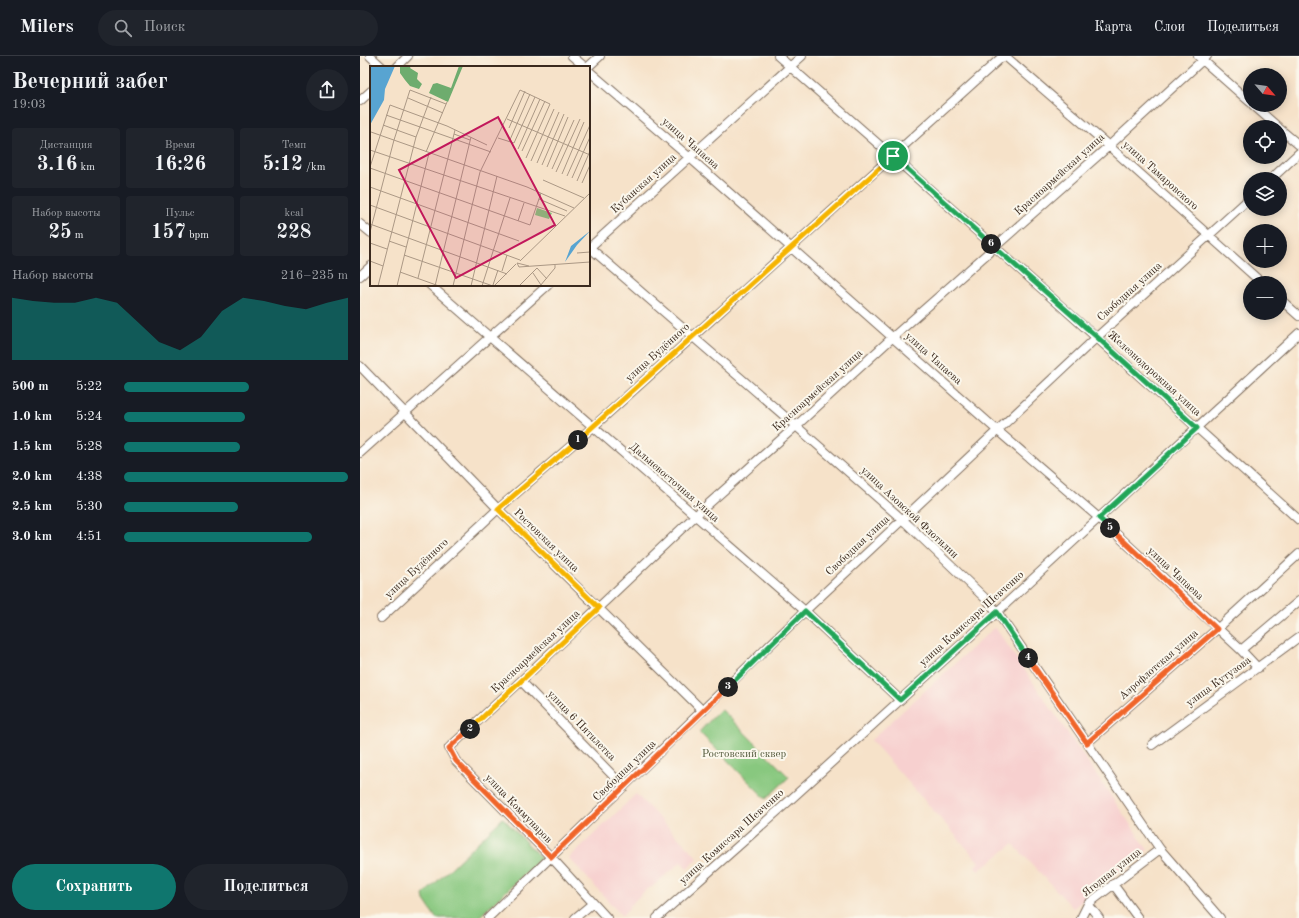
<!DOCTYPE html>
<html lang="ru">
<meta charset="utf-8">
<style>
body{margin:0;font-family:"Old Standard TT",serif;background:#20242c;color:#f1f3f6;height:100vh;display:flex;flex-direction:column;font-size:15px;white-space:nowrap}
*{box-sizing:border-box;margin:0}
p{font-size:13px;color:#9ea1a6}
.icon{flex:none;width:22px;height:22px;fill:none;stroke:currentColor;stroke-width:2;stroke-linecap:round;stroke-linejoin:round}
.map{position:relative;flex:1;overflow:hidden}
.sheet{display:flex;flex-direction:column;background:#171b24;width:360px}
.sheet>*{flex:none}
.needle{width:26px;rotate:118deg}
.controls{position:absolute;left:883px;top:12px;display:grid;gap:8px}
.controls a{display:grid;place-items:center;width:44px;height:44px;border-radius:50%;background:#171b24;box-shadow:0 2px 10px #0003;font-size:20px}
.pin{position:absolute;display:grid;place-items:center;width:34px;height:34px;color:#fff;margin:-17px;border:2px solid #fff;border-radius:50%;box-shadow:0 1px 4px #0007}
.km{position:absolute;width:20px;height:20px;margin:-10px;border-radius:50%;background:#222;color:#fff;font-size:11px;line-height:20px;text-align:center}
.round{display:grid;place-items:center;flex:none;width:42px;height:42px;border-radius:21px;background:#20242c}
.headline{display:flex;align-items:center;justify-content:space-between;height:68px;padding:0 12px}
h1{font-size:22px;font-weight:600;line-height:30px}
.stats{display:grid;grid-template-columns:repeat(3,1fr);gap:6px;height:68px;padding:4px 12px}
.stats div{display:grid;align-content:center;border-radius:4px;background:#20242c;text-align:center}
.stats b{font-size:20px;font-weight:600}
.stats small{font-size:11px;font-weight:400}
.stats p{font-size:11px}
.chart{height:112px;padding:8px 12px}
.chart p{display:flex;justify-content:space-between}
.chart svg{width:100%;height:72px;margin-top:4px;fill:#0f766e;opacity:.7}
.action{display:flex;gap:8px;margin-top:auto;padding:8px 12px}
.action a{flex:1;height:46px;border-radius:24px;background:#0f766e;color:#fff;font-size:16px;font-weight:600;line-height:46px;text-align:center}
.action a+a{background:#20242c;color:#f1f3f6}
ul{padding:0 12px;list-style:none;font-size:13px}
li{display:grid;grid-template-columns:64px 48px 1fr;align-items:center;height:30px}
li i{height:10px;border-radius:5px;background:#0f766e}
header{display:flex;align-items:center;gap:24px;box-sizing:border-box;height:56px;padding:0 20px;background:#171b24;border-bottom:1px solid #363941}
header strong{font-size:19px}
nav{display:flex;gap:22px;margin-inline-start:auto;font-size:14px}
.search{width:280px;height:36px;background:#20242c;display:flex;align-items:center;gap:10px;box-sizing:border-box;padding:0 14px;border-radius:22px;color:#9ea1a6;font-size:15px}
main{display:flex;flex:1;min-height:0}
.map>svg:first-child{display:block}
.built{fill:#f7d0cf}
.green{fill:#88c87f;stroke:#62794e}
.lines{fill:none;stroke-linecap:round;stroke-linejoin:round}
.minor-casing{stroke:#7c6a5a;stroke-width:10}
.minor{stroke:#fff;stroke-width:8}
.split-1-casing{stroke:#fff;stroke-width:8}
.split-2-casing{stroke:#fff;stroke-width:8}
.split-3-casing{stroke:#fff;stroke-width:8}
.split-4-casing{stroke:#fff;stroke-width:8}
.split-5-casing{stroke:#fff;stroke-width:8}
.split-6-casing{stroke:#fff;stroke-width:8}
.split-7-casing{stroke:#fff;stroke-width:8}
.split-1{stroke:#f5b400;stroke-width:5}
.split-2{stroke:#f5b400;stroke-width:5}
.split-3{stroke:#f0652b;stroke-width:5}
.split-4{stroke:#22a559;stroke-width:5}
.split-5{stroke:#f0652b;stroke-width:5}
.split-6{stroke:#22a559;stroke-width:5}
.split-7{stroke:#22a559;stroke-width:5}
.labels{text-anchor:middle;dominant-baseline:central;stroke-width:4;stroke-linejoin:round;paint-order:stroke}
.street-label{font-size:11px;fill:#3b2a1e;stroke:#fbf7ec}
.park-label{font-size:11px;fill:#52593b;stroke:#fbf7ec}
.inset-road{fill:none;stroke:#ab9885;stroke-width:1}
.view{fill:#c2185b;fill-opacity:0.15;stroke:#c2185b;stroke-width:2}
.inset-edge{fill:none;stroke:#3b2a1e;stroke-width:2}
</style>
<header>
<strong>Milers</strong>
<div class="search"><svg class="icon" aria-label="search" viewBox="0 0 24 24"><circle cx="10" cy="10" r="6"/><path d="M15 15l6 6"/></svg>Поиск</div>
<nav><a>Карта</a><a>Слои</a><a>Поделиться</a></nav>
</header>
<main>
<section class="sheet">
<div class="headline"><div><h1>Вечерний забег</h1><p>19:03</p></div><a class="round"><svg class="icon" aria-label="share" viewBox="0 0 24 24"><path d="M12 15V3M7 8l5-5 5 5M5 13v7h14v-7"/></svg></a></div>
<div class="stats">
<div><p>Дистанция</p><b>3.16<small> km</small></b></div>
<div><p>Время</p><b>16:26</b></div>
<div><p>Темп</p><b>5:12<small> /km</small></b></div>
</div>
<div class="stats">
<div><p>Набор высоты</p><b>25<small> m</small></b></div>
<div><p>Пульс</p><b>157<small> bpm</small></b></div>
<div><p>kcal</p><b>228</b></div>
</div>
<div class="chart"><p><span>Набор высоты</span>216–235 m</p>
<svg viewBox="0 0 160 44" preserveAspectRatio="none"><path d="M0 44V6L10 8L20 9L30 9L40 6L50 9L60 21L70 33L80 38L90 30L100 14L110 6L120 8L130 11L140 13L150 9L160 6V44z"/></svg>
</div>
<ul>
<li><b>500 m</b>5:22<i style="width:56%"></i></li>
<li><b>1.0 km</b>5:24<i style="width:54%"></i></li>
<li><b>1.5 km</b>5:28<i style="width:52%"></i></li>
<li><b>2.0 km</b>4:38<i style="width:100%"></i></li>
<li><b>2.5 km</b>5:30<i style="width:51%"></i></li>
<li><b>3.0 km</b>4:51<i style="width:84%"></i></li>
</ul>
<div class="action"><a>Сохранить</a><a>Поделиться</a></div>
</section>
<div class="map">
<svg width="939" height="862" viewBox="0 0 939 862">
<rect width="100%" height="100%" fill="#fbf7ec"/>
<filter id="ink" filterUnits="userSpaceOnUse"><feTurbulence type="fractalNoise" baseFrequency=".025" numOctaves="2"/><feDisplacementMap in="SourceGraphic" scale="8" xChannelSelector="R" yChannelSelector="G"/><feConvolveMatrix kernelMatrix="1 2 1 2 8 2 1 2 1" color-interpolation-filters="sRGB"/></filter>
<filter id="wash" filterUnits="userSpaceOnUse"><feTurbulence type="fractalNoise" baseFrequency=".012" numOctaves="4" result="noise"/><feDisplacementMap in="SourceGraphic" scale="16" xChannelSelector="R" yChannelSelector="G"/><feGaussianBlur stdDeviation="0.9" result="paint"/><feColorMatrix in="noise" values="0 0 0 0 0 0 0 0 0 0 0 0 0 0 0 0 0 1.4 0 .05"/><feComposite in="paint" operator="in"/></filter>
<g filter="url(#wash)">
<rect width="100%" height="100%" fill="#f6e2c9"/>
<path class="built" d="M 635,571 L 788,794 L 713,852 L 653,788 L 618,815 L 615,810 L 619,806 L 511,684 Z
M 276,738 L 338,802 L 327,812 L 321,806 L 292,831 L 287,833 L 269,850 L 269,853 L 262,860 L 209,802 Z"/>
<path class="green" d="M 361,653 L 429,721 L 406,743 L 339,676 Z
M 143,762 L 181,802 L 118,862 L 76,862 L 64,844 L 63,839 Z"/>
</g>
<g filter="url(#ink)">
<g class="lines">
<g class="minor-casing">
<path id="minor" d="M 10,0 L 22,11
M 212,0 L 225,11
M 418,0 C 593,153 767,308 939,464
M 645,0 L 749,90 L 902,227
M 838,0 L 890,46
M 37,11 L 48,0
M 228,11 L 240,0
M 229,15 L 330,102 L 638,375 L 739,462 L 881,594 L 898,612
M 0,45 L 11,35
M 893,49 L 918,71
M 920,73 L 939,89
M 911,123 L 939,97
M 0,168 L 11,177
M 229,191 L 436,370 L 543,464 L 628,545 L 637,556 L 800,793 L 860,862
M 229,192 L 442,0
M 0,220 L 11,210
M 70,229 L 445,555 L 540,644
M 920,243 L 939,260
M 0,310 L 138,453 L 343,655
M 0,397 L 188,229
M 21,562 L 138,453 L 234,370 L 643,0
M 881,594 L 939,545
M 161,625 L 264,731
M 727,687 L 857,573 L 939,498
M 792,689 L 939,581
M 753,828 L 778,862
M 728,848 L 739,862
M 128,862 L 445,555 L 737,281 L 890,142
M 215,862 L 233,847
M 247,862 L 191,801 L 96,705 L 89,692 L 161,625 L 335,460 L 436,370 L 533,281 L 749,90 L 847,0
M 297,862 L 429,745 L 637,556 L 939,277
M 721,862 L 728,848 L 800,793"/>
</g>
<use href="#minor" class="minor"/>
</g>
</g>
<g class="lines" filter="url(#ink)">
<g class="split-1-casing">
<path id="split-1" d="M 218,384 L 533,100"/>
</g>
<g class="split-2-casing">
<path id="split-2" d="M 110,673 L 239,552 L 138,453 L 218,384"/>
</g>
<g class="split-3-casing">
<path id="split-3" d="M 110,673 L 89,692 L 96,705 L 191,801 L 368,631"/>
</g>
<g class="split-4-casing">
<path id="split-4" d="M 368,631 L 445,555 L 540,644 L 637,556 L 668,602"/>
</g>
<g class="split-5-casing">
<path id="split-5" d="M 668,602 L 727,687 L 857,573 L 750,472"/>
</g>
<g class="split-6-casing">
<path id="split-6" d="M 631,188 L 737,281 L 837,372 L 739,462 L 750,472"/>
</g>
<g class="split-7-casing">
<path id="split-7" d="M 533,100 L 631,188"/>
</g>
<use href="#split-1" class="split-1"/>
<use href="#split-2" class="split-2"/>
<use href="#split-3" class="split-3"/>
<use href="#split-4" class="split-4"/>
<use href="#split-5" class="split-5"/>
<use href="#split-6" class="split-6"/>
<use href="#split-7" class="split-7"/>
</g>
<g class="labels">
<g class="street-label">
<text transform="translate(330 88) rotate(41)">улица Чапаева</text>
<text transform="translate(700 119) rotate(-42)">Красноармейская улица</text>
<text transform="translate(800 120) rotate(42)">улица Тамаровского</text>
<text transform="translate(284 128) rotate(-42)">Кубанская улица</text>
<text transform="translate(770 236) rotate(-42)">Свободная улица</text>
<text transform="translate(298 297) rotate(-42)">улица Будённого</text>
<text transform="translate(573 303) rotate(42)">улица Чапаева</text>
<text transform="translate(794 318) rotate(42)">Железнодорожная улица</text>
<text transform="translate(458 335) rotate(-42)">Красноармейская улица</text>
<text transform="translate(314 427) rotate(41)">Дальневосточная улица</text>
<text transform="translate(549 457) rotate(43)">улица Азовской Флотилии</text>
<text transform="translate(186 485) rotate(44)">Ростовская улица</text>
<text transform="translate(498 490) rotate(-43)">Свободная улица</text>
<text transform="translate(57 513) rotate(-43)">улица Будённого</text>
<text transform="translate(815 518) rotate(43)">улица Чапаева</text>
<text transform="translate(612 563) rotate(-42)">улица Комиссара Шевченко</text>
<text transform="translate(176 596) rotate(-43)">Красноармейская улица</text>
<text transform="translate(799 609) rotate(-41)">Аэрофлотская улица</text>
<text transform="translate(859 626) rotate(-36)">улица Кутузова</text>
<text transform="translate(221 670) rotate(46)">улица 6 Пятилетка</text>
<text transform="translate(265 715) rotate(-44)">Свободная улица</text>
<text transform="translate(158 753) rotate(46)">улица Коммунаров</text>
<text transform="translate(372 781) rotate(-42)">улица Комиссара Шевченко</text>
<text transform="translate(752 817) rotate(-38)">Ягодная улица</text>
</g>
<g class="park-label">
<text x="384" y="698">Ростовский сквер</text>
</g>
</g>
<g transform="translate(10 10)">
<rect width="220" height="220" fill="#f6e2c9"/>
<path d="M 167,142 L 182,147 L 179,153 L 165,149 Z" fill="#88c87f"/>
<path d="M 30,0 L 41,0 L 40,2 L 48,7 L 47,13 L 52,18 L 49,23 L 40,20 L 35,14 L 30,7 ZM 89,0 L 93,0 L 78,36 L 59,27 L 63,18 L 67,17 L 81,22 Z" fill="#6eac6e"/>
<path d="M 0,0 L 25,0 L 15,23 L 14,34 L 0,59 ZM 220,165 L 207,179 L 195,196 L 201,180 Z" fill="#58a4d1"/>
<path class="inset-road" d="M 38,32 L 73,47M 16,49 L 121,86M 137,53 L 220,89M 13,59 L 46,71M 139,62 L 155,25M 1,66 L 157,121 L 204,142M 84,68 L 100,74M 128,72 L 144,77 L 165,31M 139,76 L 160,28M 148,83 L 170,33M 0,84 L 195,150M 152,85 L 175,35M 56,86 L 77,36M 161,95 L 184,43M 167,97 L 189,46M 172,99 L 194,48M 0,101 L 20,39 L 77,60 L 117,79M 177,101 L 198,51M 0,102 L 160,159 L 171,127M 182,103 L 204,54M 186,106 L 210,53M 192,108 L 214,56M 197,110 L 220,59M 202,112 L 220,71M 173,114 L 214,132M 207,115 L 220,85M 212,117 L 220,99M 0,121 L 149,175M 169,133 L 197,145M 0,139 L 150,194M 148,155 L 154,137M 0,158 L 137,208M 0,166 L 24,74 L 40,24 L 76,38M 19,175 L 36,181M 0,177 L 17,183M 207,187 L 220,186M 34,189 L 123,220M 0,195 L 13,200M 150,195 L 220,127M 149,201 L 220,196M 149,201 L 147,197 L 159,200M 167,202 L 177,213M 132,205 L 137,189M 30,206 L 69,220M 163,207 L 171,219M 48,212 L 85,64M 123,219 L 128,204M 8,220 L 46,71 L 61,31M 27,220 L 59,87M 65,220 L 101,71M 83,220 L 110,106 L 150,24 L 180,38 L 156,92M 101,220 L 127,110M 112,220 L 140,132M 124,220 L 146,198M 149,220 L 167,202M 170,220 L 185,202 L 185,199"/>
<path class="view" d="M 128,51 L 185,159 L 86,212 L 29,104 Z"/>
<rect width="220" height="220" class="inset-edge"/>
</g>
</svg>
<div class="controls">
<a><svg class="needle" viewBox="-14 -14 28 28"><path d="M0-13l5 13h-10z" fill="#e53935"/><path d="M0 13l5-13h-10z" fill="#9ea1a6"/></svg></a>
<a><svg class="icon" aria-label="locate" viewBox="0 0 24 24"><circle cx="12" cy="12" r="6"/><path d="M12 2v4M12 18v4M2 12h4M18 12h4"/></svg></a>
<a><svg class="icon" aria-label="layers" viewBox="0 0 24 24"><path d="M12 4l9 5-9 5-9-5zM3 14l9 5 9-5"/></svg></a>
<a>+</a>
<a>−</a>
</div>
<div class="pin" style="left:533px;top:100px;background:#1e9e55"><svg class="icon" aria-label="arrive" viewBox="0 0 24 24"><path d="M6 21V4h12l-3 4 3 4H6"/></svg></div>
<b class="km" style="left:218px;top:384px">1</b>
<b class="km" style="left:110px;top:673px">2</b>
<b class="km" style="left:368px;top:631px">3</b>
<b class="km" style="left:668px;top:602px">4</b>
<b class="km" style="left:750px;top:472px">5</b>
<b class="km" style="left:631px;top:188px">6</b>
</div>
</main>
